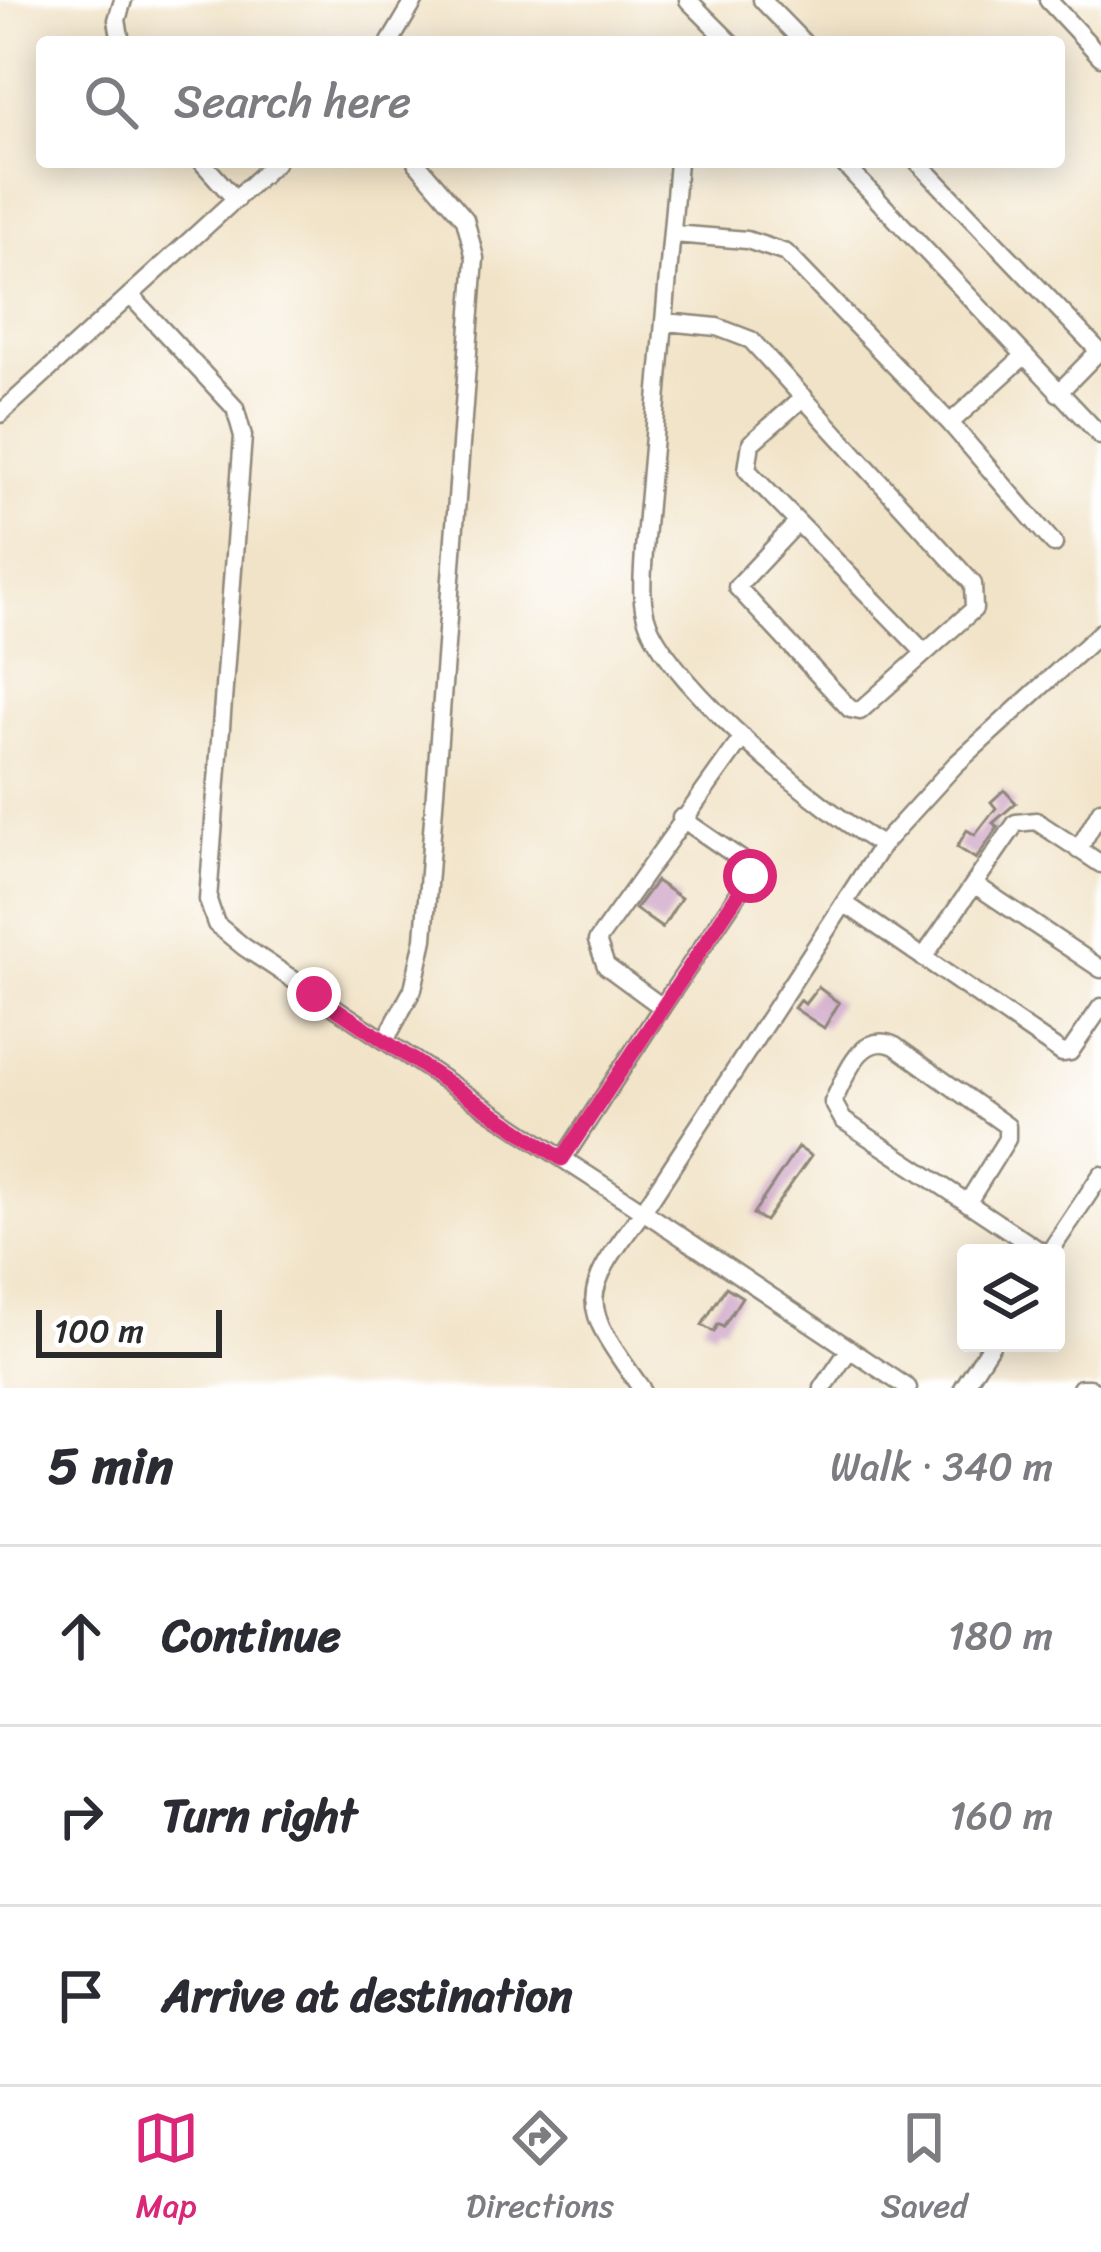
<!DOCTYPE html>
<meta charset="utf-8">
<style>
:root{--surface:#fff;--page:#f2f2f3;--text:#2b2b33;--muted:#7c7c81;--line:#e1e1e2;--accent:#db2777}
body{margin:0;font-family:Sriracha,sans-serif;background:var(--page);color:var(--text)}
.controls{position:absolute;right:36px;bottom:36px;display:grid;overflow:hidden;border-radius:12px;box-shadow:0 6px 30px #0003}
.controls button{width:108px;height:108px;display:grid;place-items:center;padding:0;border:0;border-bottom:3px solid var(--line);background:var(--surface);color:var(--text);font:60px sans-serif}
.scale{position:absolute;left:36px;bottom:30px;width:186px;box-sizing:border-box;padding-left:12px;border:6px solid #2b2b2b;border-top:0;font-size:33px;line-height:42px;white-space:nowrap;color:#2b2b2b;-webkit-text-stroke:9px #fff;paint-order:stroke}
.stop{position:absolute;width:36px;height:36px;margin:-27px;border:9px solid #db2777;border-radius:50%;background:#fff}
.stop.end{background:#db2777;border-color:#fff;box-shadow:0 3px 12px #0008}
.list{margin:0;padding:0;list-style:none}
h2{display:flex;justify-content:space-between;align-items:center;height:156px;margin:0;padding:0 48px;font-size:51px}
h2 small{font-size:39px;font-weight:400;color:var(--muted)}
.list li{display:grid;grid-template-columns:78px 1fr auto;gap:36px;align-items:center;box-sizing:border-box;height:180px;padding:0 48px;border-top:3px solid var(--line)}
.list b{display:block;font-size:45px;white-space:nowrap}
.list em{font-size:39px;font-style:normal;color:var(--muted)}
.icon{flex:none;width:66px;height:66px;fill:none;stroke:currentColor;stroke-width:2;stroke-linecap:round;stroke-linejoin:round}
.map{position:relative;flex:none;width:1101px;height:1388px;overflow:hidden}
.search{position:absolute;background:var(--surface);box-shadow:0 6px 30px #0003;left:36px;right:36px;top:36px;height:132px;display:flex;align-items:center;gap:30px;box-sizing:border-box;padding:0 42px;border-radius:12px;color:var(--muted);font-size:45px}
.sheet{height:696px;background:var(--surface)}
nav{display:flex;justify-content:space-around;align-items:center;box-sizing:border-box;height:168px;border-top:3px solid var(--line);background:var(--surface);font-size:33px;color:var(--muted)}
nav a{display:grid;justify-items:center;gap:6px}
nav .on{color:var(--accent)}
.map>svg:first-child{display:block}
.building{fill:#cca0c4}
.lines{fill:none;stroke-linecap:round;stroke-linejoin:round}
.minor-casing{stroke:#8e8779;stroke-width:21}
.minor{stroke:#fff;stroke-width:16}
.route{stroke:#db2777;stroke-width:15}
</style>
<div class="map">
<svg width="1101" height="1388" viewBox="0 0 1101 1388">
<rect width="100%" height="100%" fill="#fff"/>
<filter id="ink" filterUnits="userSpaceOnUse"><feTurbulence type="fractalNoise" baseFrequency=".00833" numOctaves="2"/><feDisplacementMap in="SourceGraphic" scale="24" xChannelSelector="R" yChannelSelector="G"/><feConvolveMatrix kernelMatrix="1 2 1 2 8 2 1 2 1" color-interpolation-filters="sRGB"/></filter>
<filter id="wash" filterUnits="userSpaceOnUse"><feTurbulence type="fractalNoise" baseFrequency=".004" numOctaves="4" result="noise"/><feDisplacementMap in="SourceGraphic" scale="48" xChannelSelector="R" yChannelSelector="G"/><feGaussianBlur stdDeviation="2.7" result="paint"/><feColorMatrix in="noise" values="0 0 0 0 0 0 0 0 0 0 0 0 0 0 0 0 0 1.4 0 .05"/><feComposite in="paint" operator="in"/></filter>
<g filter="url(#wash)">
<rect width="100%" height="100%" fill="#f1e3c7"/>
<g id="blocks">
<path class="building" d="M1004,790L1016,803L993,823L998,827L976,859L957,847L967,830L975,835L996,808L991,802Z
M656,881L681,898L662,928L635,909Z
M818,987L839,1003L824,1028L794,1008L800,1000L805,1004Z
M798,1147L811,1156L765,1221L753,1214Z
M726,1287L742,1297L723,1327L718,1324L714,1332L702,1325Z"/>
</g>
</g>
<g filter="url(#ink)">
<use href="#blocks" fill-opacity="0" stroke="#8e8779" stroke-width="3"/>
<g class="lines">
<defs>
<path id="minor" d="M688,0L730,42
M762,0L803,42
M1048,0L1101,57
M121,42L117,20L123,0
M390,42L415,0
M202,162L236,200
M678,162L644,550C643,574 639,600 648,623C674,688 820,811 882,845
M842,162L1101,436
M918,162L1099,351L1058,393
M674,234L747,240L786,253L950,423L1054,544
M130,295L235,408L243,436L208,900L216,924L244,947L563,1159
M666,322L717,327L751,340L973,584L974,609L860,711L850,709L737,587L797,523
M804,397L751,443L747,470L925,653
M0,414L276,162
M950,423L1023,357
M1078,850L1101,810
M974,884L1101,969
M847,905L1062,1053L1070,1052L1101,1007
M923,958L1016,823L1036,821L1101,864
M662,1007L750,876L748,864L681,818
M385,1041L413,989L424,939L475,258L465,219L416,162
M968,1202L1007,1139V1126L895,1046C860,1030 846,1076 833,1102L843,1120L1043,1253
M1049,1253L1101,1175
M641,1388C579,1301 578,1298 643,1211L563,1159L662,1007L606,966L597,941L743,737
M823,1388L849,1350
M908,1388L643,1211L882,845L955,765L1101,632
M963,1388L992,1343
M1081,1388H1090"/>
</defs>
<use href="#minor" class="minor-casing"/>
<use href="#minor" class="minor"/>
</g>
</g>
<g class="lines" filter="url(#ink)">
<path class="route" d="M314,994L562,1159L750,876"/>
</g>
</svg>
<div class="controls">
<button><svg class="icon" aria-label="layers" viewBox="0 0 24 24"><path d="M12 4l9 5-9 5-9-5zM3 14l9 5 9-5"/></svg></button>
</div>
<div class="scale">100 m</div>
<div class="stop" style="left:750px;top:876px"></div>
<div class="stop end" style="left:314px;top:994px"></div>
<div class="search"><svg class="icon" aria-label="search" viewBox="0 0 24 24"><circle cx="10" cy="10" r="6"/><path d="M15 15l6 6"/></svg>Search here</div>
</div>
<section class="sheet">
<h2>5 min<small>Walk · 340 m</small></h2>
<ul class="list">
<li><svg class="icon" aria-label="ahead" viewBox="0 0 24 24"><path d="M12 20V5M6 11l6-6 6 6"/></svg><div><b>Continue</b></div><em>180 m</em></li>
<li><svg class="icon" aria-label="right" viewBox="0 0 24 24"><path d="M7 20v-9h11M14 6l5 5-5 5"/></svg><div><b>Turn right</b></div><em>160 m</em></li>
<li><svg class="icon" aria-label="arrive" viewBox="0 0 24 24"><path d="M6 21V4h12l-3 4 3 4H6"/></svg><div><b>Arrive at destination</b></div></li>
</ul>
</section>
<nav>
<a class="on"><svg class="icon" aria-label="map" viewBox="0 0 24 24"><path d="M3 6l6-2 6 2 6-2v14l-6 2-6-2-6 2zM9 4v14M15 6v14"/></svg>Map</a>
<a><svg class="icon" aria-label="directions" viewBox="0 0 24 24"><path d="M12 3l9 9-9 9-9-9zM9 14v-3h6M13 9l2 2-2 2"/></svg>Directions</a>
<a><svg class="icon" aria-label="saved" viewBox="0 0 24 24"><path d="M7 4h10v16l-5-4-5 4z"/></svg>Saved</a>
</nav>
